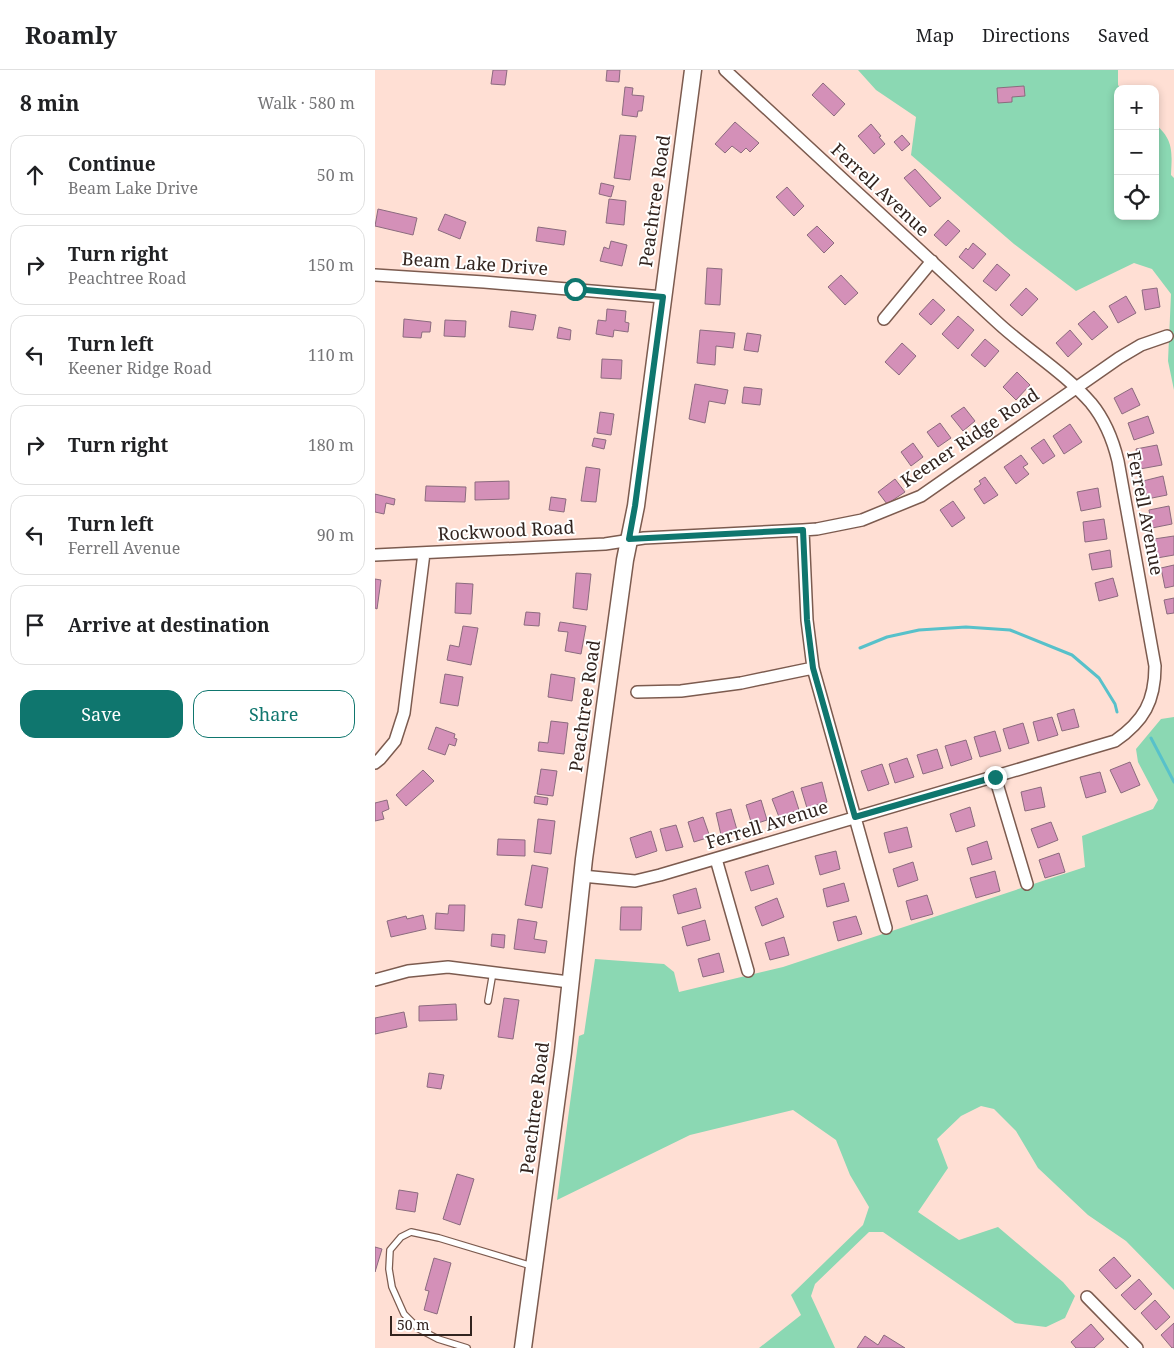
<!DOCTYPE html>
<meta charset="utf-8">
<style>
:root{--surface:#fff;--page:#f6f6f6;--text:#202124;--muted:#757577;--line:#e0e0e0;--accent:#0f766e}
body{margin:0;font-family:"Noto Serif",serif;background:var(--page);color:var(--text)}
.controls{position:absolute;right:15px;top:15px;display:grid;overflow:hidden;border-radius:10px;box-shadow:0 2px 8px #0003}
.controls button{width:45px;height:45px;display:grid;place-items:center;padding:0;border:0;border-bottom:1px solid var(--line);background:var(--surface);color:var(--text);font:25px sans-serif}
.scale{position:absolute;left:15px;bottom:12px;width:82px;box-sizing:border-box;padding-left:5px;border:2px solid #32241f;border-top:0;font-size:14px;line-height:18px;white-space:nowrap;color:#32241f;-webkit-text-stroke:4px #fff;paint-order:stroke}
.stop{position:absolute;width:15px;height:15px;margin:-11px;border:4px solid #0f766e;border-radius:50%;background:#fff}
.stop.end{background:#0f766e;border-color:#fff;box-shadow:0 1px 5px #0008}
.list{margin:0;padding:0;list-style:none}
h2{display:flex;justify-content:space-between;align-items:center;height:65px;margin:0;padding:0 20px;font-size:21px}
h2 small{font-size:16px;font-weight:400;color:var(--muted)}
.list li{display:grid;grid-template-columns:32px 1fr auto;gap:15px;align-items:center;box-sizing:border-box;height:80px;margin:0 10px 10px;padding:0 10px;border:1px solid var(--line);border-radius:15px}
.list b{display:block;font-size:19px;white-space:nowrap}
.list p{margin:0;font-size:16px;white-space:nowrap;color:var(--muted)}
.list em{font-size:16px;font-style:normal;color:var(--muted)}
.actions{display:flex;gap:10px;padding:15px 20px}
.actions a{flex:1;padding:11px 0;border:1px solid var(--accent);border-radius:15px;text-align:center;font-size:18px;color:var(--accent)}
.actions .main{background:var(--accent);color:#fff}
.icon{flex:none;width:28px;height:28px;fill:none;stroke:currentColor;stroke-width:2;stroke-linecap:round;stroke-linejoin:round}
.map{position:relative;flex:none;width:799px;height:1278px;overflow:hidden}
header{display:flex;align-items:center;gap:30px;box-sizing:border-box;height:70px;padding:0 25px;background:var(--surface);border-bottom:1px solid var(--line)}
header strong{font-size:24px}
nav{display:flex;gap:28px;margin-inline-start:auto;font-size:18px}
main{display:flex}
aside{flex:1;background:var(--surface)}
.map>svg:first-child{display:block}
.green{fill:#8bd8b3}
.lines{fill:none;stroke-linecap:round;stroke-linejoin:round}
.stream{stroke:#58c1ca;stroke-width:3}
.building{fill:#d490b8;stroke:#8b6b7e}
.lane-casing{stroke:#7c5b4f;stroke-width:8}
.street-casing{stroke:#7c5b4f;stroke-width:14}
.secondary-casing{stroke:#7c5b4f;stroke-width:19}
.lane{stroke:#fff;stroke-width:5.5}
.street{stroke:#fff;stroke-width:11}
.secondary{stroke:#fff;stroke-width:16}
.route{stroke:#0f766e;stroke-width:6}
.labels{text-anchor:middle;stroke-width:4;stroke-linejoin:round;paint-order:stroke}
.street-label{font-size:18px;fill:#32241f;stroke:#fff}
</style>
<header>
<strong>Roamly</strong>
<nav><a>Map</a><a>Directions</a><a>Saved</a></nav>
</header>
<main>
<aside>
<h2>8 min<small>Walk · 580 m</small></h2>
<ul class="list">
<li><svg class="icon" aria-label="ahead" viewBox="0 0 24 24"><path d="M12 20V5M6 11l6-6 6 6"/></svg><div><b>Continue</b><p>Beam Lake Drive</p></div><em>50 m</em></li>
<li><svg class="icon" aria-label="right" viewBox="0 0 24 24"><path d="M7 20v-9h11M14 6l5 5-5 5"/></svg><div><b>Turn right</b><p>Peachtree Road</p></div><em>150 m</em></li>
<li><svg class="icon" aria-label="left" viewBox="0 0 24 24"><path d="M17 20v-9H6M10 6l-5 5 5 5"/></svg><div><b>Turn left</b><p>Keener Ridge Road</p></div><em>110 m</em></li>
<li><svg class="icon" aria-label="right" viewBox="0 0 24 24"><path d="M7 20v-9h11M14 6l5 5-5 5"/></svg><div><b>Turn right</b></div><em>180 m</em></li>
<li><svg class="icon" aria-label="left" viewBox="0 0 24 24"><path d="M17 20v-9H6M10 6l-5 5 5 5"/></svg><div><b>Turn left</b><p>Ferrell Avenue</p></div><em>90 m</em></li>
<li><svg class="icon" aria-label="arrive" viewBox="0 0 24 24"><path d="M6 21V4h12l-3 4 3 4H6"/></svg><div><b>Arrive at destination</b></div></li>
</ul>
<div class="actions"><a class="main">Save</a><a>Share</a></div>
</aside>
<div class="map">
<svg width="799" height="1278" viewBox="0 0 799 1278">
<rect width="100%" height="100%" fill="#ffdfd4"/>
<path class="green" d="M483,0H743V15L746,19H743V146H780V54C799,70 797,82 796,105L799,108V320L793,291L796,224L777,199L759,193L701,221L639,174L536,85L541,47L501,20Z
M799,647V1220L751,1171L713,1145L663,1098L641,1061L619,1039L606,1036L586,1046L562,1069L573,1098L543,1142L584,1170L623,1157L688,1212L700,1226L690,1248L671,1257L640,1253L508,1162H494L440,1214L436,1226L460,1278H384L426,1245L416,1225L488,1155L494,1137L475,1105L461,1070L418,1040L315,1065L182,1130L204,966L209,964L220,889L289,894L299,902L304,922L408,897L710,797L707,766L778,739L783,730L763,692L761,679L786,649Z"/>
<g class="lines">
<path class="stream" d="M485,578L512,567L544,560L591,557L635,560L697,585L724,608L740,634L742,642
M776,668L799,712"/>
</g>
<path class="building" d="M118,0H132L130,15L116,14Z
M232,0H245L244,12L231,11Z
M448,13L470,34L459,46L437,25Z
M649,16L650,26L637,27V32L623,33L622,18Z
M250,17L258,18L257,25L269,26L267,41H263L262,47L247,45Z
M360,52L384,73L375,82L371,78L366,83L357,76L350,83L340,74Z
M496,54L506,66L504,67L510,74L499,84L483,66Z
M245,65L261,66L255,110L239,108Z
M527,65L535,74L527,81L519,72Z
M540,99L566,128L555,137L529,108Z
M226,113L239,116L236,127L224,124Z
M412,117L429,136L419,146L401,127Z
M234,129L251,131L249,155L231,153Z
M3,139L42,148L38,165L0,156Z
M70,144L91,152L85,169L63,160Z
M573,150L585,161L571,176L559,165Z
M442,156L459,173L449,183L432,165Z
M163,157L191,161L189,175L161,171Z
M236,171L252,175L247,196L225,191L229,177L234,179Z
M598,173L611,184L598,199L584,187L591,178L593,180Z
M622,194L635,205L621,221L608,211Z
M332,198L347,199L345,235L330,234Z
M466,205L483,223L470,235L453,217Z
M651,218L663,229L647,246L635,235Z
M782,218L785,237L770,240L767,220Z
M751,226L761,243L743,253L734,236Z
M558,229L570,240L556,255L544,244Z
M232,239L251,241L250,252L254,253L253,262L239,260L238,267L221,264L223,250L231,251Z
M136,241L161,245L158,260L134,257Z
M719,241L733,257L717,270L703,254Z
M583,246L599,260L583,279L567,264Z
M29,249L56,252L55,262H47L46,268L28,267Z
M70,250L91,251L90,267L69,266Z
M184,257L196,260L195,270L182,268Z
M325,260L360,263L358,278L341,276L340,295L322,293Z
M695,260L707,274L693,287L681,273Z
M372,263L386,265L383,282L369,280Z
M610,269L624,281L610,297L596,285Z
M527,273L541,286L524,305L510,292Z
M227,289L247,290L246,309L226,308Z
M642,302L655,315L641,330L628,317Z
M320,314L353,320L350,334L334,331L330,353L314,349Z
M369,317L387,319L385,335L367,333Z
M757,318L765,335L747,344L739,328Z
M589,337L600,351L588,361L576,346Z
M225,342L239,344L236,365L222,363Z
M773,346L779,363L759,370L753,353Z
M565,353L576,368L563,377L552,362Z
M695,354L707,372L689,384L678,366Z
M219,368L231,370L229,379L217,376Z
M669,369L680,386L668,394L656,378Z
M538,373L548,387L536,396L526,382Z
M782,375L787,395L765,399L761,379Z
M646,385L653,394L648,397L654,404L641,414L629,397Z
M211,397L225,399L221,432L206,431Z
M788,406L792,425L772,429L768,411Z
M610,407L623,425L609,434L599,419L606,414L604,411Z
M520,409L530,422L512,434L503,422Z
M134,411V429L100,430V412Z
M51,416L91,417L90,432L50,431Z
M723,418L726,437L706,441L702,422Z
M0,424L20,429L19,435L11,433L9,444L0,442Z
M176,427L191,429L189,442L174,440Z
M578,431L590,448L577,457L565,440Z
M794,436L797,454L777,458L774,440Z
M729,449L732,469L710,472L708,452Z
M799,466V485L782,488L779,469Z
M735,480L737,497L717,500L714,484Z
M799,495V516L790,518L786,498Z
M201,503L216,504L212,540L198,538Z
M738,508L743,526L724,531L720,513Z
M0,509L6,510L2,539L0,538Z
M81,513L98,514L96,544L80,543Z
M799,528V543L792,544L789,530Z
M151,542L165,543L164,556L149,555Z
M185,552L211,556L206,584L190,581L193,562L183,561Z
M88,556L103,558L96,595L72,590L75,575L84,577Z
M70,604L88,607L83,636L65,633Z
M176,604L200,608L197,631L173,627Z
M699,639L704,657L687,661L682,644Z
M677,647L683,665L663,671L658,652Z
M176,651L193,653L189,684L163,681L164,672L173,673Z
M648,653L654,673L634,679L628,659Z
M61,657L80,664L79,668L82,669L80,676L74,674L70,685L53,679Z
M620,661L626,681L605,687L599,667Z
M591,670L597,689L576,696L570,676Z
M562,679L568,698L548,704L542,685Z
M532,688L539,707L520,713L514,694Z
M755,692L765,715L746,723L735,700Z
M507,694L514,714L493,721L486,701Z
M166,699L182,701L178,726L162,724Z
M48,700L59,711L31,736L21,725Z
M725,702L731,722L711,728L705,707Z
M447,712L452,732L432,738L426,718Z
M666,717L670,737L650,741L646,722Z
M418,721L424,740L404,747L397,729Z
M160,726L173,728L172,735L159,733Z
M12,730L14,739L7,742L9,749L0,751V733Z
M386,730L392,750L377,755L371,735Z
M595,737L600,756L581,762L575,744Z
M356,739L362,760L346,765L341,743Z
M328,747L335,767L319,772L313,752Z
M163,749L180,751L176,784L159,782Z
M676,752L683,770L663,778L656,759Z
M301,755L308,777L291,781L285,759Z
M532,757L537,777L514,783L509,763Z
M276,761L282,781L261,788L255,768Z
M123,769L150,770V786L122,785Z
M612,771L617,789L597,795L592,778Z
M461,781L465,799L445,805L440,786Z
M684,783L690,802L670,808L664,790Z
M538,792L543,810L523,817L518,799Z
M157,795L173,798L167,838L150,835Z
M393,795L399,814L376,821L370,802Z
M620,801L625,821L601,828L595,808Z
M469,813L474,831L452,837L448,819Z
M321,818L326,838L303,844L298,825Z
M552,825L558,844L536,850L531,831Z
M402,828L409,847L387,856L380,837Z
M74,835H90L89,861L60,859L61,843L73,844Z
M246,837H267L266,860H245Z
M48,845L51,859L16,867L12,851L31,846L32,849Z
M481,846L487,864L463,871L458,852Z
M143,849L162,852L159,869L172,871L170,883L139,879Z
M330,850L335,870L312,876L307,857Z
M117,864L130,865L129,878L116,876Z
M409,867L414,885L395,890L390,873Z
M344,883L349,902L328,907L323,889Z
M129,928L144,930L138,969L123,967Z
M81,934L82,950L44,951V936Z
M29,942L32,957L0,964V948Z
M54,1003L69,1005L66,1019L52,1017Z
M82,1104L99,1109L85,1155L68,1149Z
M24,1120L43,1123L40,1142L21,1139Z
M0,1177L7,1179L0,1202Z
M739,1187L756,1206L741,1219L724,1200Z
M59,1188L76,1193L62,1244L49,1240L54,1221L50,1220Z
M764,1209L777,1224L760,1240L746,1225Z
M780,1230L795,1247L781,1260L766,1243Z
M799,1253V1278H797L786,1265Z
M716,1254L729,1269L719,1278H701L696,1272Z
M509,1265L530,1278H482L490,1266L503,1275Z"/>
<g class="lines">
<defs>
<path id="lane" d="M113,931L118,902
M92,1278L63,1269L44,1259L29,1244L17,1217L14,1199L15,1180L26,1167L36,1162L64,1168L157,1196"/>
<path id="street" d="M0,205L109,212L288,227
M509,249L557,191
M428,460L432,550L438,598L511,858
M0,485L230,474L269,468L428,460L442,459L487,450L546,426L744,288L766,275L792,266
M262,622L306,621L366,613L438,598
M0,693L5,689L20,671L29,643L49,483
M620,707L652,814
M341,789L373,901
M207,806L260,811L285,805L740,671C769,651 780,631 780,596L743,391C738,370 730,350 716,333C689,302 652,280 622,252C531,167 440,84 350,0
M0,910L33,901L73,897L194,912
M712,1227L762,1278"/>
<path id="secondary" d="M148,1278L188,982L209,789L250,490L261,436L318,0"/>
</defs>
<use href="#lane" class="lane-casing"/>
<use href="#street" class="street-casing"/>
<use href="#secondary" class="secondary-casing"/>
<use href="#lane" class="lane"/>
<use href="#street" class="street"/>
<use href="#secondary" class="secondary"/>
</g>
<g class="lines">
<path class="route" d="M200,219L288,227L260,436L254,469L428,460L432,550L438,598L480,747L620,707"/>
</g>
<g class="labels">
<g class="street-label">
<text transform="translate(505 120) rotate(43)" y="6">Ferrell Avenue</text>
<text transform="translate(280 131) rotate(-82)" y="6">Peachtree Road</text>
<text transform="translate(100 194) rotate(4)" y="6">Beam Lake Drive</text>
<text transform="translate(595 368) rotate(-34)" y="6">Keener Ridge Road</text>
<text transform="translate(770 443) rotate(79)" y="6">Ferrell Avenue</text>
<text transform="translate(131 461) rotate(-3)" y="6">Rockwood Road</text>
<text transform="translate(210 636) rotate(-82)" y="6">Peachtree Road</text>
<text transform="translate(392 755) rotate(-17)" y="6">Ferrell Avenue</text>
<text transform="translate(160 1038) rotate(-83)" y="6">Peachtree Road</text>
</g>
</g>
</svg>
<div class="controls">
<button>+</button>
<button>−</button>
<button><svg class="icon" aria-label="locate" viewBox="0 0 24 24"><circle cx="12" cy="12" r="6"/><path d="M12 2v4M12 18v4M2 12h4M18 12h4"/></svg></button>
</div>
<div class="scale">50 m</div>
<div class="stop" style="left:200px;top:219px"></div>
<div class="stop end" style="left:620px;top:707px"></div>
</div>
</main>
